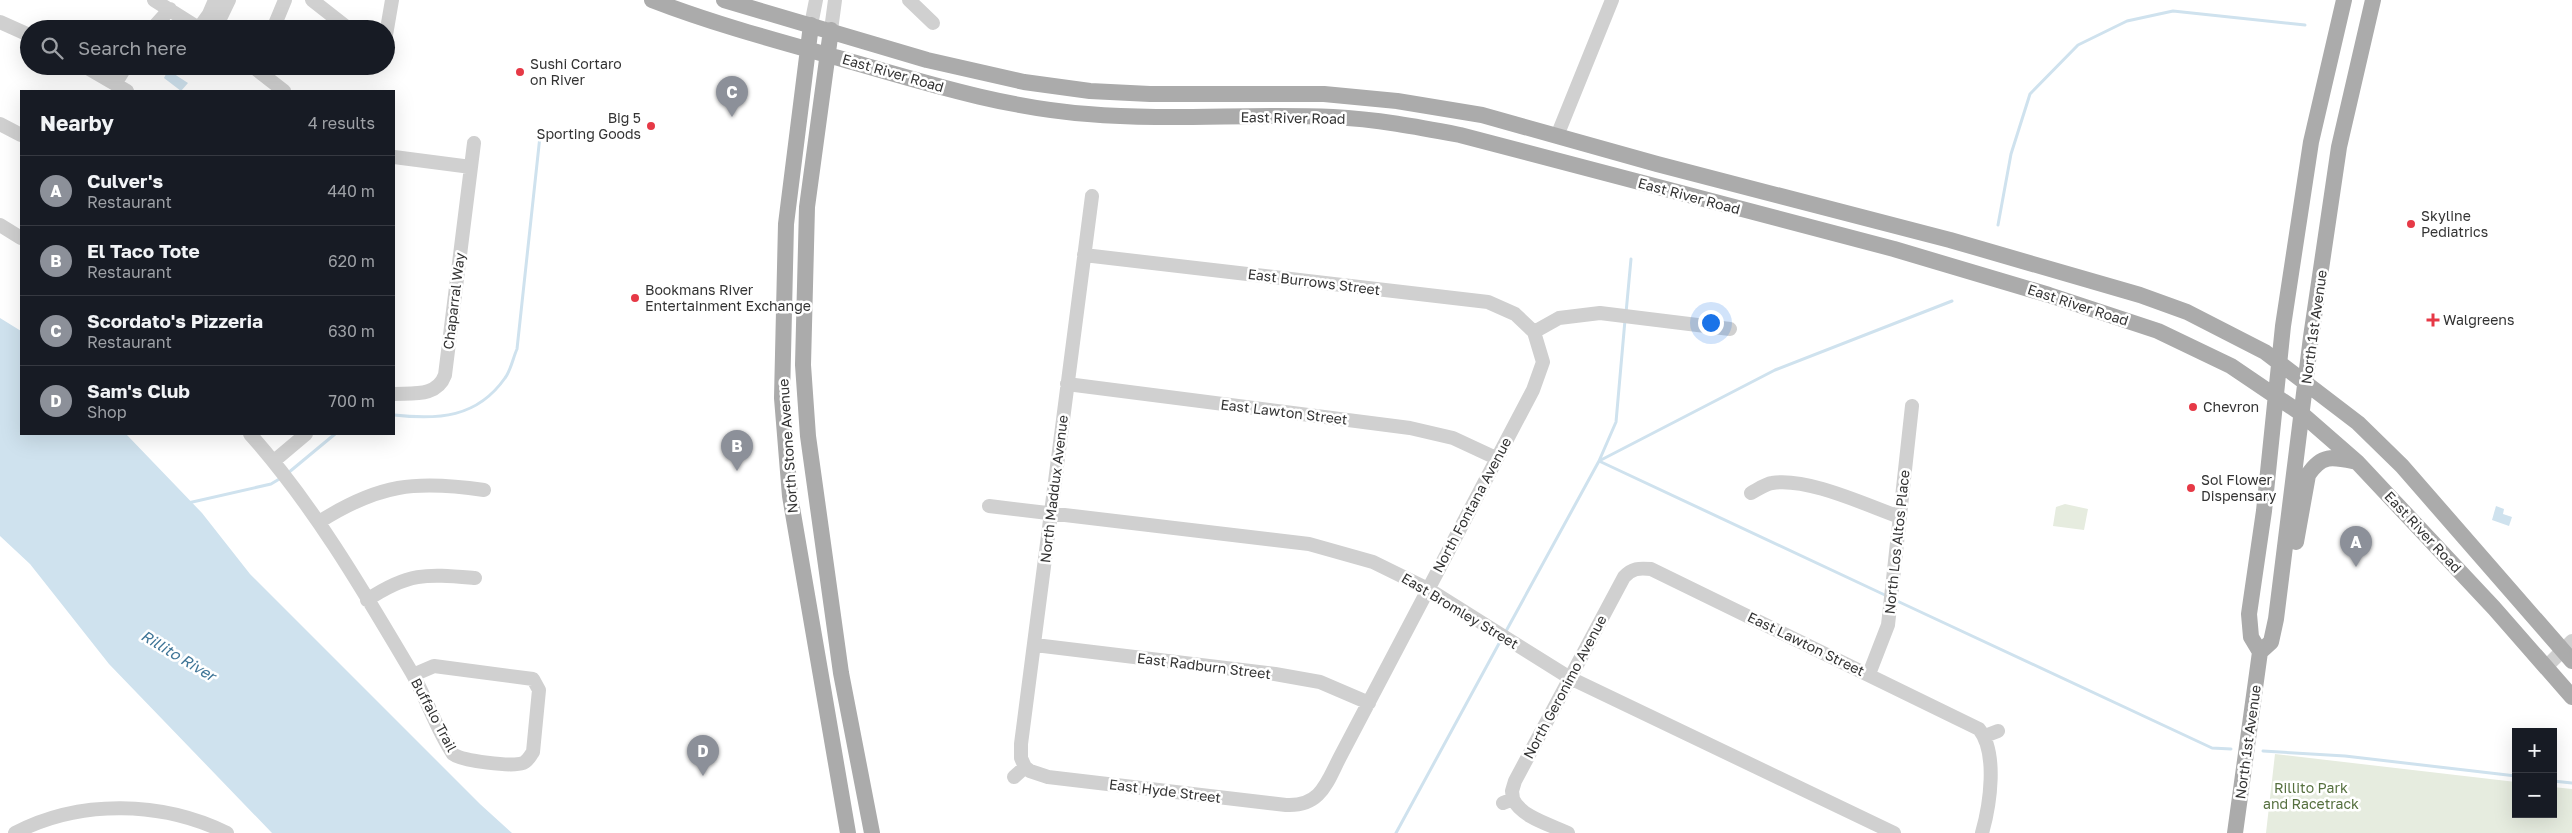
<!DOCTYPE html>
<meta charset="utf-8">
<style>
:root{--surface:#171b24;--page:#20242c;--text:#f1f3f6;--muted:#9ea1a6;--line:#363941;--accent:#8c9099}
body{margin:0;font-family:"Golos Text",sans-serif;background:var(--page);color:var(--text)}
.controls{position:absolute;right:15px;bottom:15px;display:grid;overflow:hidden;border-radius:0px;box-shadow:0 5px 20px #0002}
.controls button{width:45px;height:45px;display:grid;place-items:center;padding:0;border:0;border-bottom:1px solid var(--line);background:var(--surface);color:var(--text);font:25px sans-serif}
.you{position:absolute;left:1710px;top:322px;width:18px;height:18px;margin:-12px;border:4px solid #fff;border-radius:50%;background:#1a73e8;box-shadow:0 0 0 8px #1a73e833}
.badge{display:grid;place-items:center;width:32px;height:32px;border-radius:50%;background:var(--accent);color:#fff;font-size:16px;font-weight:700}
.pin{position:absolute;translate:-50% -41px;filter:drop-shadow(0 1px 2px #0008)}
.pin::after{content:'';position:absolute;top:26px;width:18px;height:15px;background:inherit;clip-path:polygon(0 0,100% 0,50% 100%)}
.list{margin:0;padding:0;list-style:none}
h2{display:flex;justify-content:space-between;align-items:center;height:65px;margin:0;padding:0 20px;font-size:21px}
h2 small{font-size:16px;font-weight:400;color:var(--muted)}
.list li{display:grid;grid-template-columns:32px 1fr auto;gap:15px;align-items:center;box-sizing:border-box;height:70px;padding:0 20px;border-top:1px solid var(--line)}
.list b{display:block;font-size:19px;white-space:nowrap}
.list p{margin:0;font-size:16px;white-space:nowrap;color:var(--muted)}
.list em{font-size:16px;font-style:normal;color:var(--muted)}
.icon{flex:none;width:28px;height:28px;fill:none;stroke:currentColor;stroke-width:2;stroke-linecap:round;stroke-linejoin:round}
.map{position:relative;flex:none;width:2572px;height:833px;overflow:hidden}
.search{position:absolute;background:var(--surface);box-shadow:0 5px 20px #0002;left:20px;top:20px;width:375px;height:55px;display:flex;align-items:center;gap:12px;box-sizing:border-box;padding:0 18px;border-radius:28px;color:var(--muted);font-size:19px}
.panel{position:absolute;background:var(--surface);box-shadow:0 5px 20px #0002;left:20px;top:90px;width:375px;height:345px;border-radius:0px}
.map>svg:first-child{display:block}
.green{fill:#e6ecdf}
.water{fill:#cfe2ee}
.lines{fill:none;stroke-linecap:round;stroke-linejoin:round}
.stream{stroke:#cfe2ee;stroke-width:3}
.minor{stroke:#d0d0d0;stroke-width:14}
.major{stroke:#ababab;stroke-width:16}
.poi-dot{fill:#e63946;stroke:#fff;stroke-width:2}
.labels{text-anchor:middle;stroke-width:5;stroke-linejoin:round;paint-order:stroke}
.poi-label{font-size:14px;fill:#333;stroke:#fff;text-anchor:start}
.street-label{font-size:14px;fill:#333;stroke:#fff}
.park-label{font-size:14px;fill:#56703f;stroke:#fff}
.water-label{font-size:15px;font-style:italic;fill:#3f7597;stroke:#fff}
</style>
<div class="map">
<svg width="2572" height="833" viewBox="0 0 2572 833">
<rect width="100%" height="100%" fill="#fff"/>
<path class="green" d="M2065,504L2088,509L2084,530L2053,526L2056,507Z
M2275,754L2516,782V814H2553V787L2572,789V833H2266Z"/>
<path class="water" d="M168,70L188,83L181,91L164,78Z
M0,318L21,331V434H126L202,513L250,574L480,804L512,833H272L109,664L30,564L0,536Z
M2496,506L2504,509L2503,514L2512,517L2509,526L2492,520Z"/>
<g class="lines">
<path class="stream" d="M1998,225L2011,154L2030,94L2078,45L2127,21L2173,11L2305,25
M1626,313L1631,259
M1625,320L1616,422L1599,461L1887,596
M394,415C438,420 477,418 505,378C511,370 513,358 517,349L540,136
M288,473L335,434
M188,503L271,484L281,478
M1895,600L2212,748L2231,749
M1505,633L1599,461L1775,370L1952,301
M2263,751L2345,756L2516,776
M2553,781L2572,783
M1396,833L1502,638"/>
<path class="minor" d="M154,0L200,29
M312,0L349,29
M909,0L933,23
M0,22L29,35
M811,25L816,0
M199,28L209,14L215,0
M152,29L170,9
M215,29L229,0
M273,29L285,0
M831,30L835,0
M386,35L392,0
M84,66L127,91
M252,66L284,91
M115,84L126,66
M0,124L21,135
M1557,136L1612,0
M394,157L471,167
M0,225L21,238
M1084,255L1488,302L1515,314L1534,332
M1534,332L1559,318L1600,313L1730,329
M1067,384L1410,428L1453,438L1496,458
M394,394C413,393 437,397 445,375L474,143
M250,434C314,506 363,590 412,673C427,699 436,729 453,754C462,761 512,767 523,763C528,761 530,756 533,752L539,690L533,679L434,666L413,675
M274,461L306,434
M1751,493C1757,490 1765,484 1772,483C1807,477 1866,505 1900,517
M989,506L1309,544L1373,562L1428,589L1570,678L1894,833
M319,522C379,484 415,480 484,490
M367,600C409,572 426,574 475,578
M1035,645L1275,674L1320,682L1369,703
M2546,667L2572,641
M1869,674L1888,625L1912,406
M1985,736L1998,731
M1025,767L1030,771L1048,777L1286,805C1321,807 1327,782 1340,757L1533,390L1543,362L1534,332
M1014,777L1025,767L1021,758V744L1092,196
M1513,799L1512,791L1515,781L1624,577C1632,568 1639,568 1651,569L1979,729C1998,753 1990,805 1982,833
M1503,803L1513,799C1521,817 1551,825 1568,833
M15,833C80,799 162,801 227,833"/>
<path class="major" d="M652,0C714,24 778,41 842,59C923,82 1004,108 1088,114C1170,121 1251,113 1333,117C1376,119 1418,127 1460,135L1894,249L2049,295L2158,331L2231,366L2302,414L2357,462L2494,608L2572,697
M724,0L927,60L1024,82L1090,91L1150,94H1324L1397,101L1482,115L1657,164L1950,240L2140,295L2187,312L2265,352L2358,423L2402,466L2572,661
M811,25L786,224L782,398L790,496L848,833
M831,30L807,207L803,365L808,436L841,673L872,833
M2296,542L2308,475C2322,453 2334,457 2357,462
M2260,652L2251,637L2249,614L2264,511L2283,326L2311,142L2344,0
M2235,833L2260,652L2271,642L2276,619L2311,337L2339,147L2373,0"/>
</g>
<g class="poi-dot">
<circle cx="520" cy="72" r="5"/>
<circle cx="651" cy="126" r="5"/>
<circle cx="2411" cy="224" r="5"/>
<circle cx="635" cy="298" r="5"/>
<path d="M2430.5 312.5h5v5h5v5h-5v5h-5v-5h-5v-5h5z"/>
<circle cx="2193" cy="407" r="5"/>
<circle cx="2191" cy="488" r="5"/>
</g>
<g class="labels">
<g class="poi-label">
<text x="530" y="69">Sushi Cortaro<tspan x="530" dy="16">on River</tspan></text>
<text x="641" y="123" text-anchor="end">Big 5<tspan x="641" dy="16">Sporting Goods</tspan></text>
<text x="2421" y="221">Skyline<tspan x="2421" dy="16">Pediatrics</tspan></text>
<text x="645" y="295">Bookmans River<tspan x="645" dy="16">Entertainment Exchange</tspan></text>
<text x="2443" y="325">Walgreens</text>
<text x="2203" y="412">Chevron</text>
<text x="2201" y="485">Sol Flower<tspan x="2201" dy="16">Dispensary</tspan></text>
</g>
<g class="street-label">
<text transform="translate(893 73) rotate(16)" y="5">East River Road</text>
<text transform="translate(1293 118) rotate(1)" y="5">East River Road</text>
<text transform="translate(1689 196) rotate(15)" y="5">East River Road</text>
<text transform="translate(1314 282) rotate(7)" y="5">East Burrows Street</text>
<text transform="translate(454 301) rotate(-83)" y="5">Chaparral Way</text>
<text transform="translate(2078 305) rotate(18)" y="5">East River Road</text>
<text transform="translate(2314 327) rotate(-82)" y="5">North 1st Avenue</text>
<text transform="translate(1284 412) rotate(7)" y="5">East Lawton Street</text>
<text transform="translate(788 446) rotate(-94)" y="5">North Stone Avenue</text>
<text transform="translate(1054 489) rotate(-83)" y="5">North Maddux Avenue</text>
<text transform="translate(1472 505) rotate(-62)" y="5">North Fontana Avenue</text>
<text transform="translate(2423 532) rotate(47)" y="5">East River Road</text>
<text transform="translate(1897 542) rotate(-84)" y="5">North Los Altos Place</text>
<text transform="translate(1460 611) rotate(31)" y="5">East Bromley Street</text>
<text transform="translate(1806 644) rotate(26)" y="5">East Lawton Street</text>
<text transform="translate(1204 666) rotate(7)" y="5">East Radburn Street</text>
<text transform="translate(1565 687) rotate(-62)" y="5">North Geronimo Avenue</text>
<text transform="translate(434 715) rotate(62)" y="5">Buffalo Trail</text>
<text transform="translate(2248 742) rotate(-82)" y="5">North 1st Avenue</text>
<text transform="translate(1165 791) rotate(7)" y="5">East Hyde Street</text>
</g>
<g class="park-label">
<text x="2311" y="793">Rillito Park<tspan x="2311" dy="16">and Racetrack</tspan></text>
</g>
<g class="water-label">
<text transform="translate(178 656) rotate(31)" y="5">Rillito River</text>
</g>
</g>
</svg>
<div class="controls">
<button>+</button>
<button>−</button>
</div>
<div class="you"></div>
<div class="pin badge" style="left:2356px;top:567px">A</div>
<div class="pin badge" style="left:737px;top:471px">B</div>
<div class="pin badge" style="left:732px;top:117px">C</div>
<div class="pin badge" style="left:703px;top:776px">D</div>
<div class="search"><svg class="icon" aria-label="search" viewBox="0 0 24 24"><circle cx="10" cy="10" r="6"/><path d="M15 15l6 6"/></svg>Search here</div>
<section class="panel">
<h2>Nearby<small>4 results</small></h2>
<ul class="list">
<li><span class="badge">A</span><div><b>Culver's</b><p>Restaurant</p></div><em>440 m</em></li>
<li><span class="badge">B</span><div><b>El Taco Tote</b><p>Restaurant</p></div><em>620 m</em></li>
<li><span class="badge">C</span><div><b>Scordato's Pizzeria</b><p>Restaurant</p></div><em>630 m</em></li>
<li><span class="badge">D</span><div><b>Sam's Club</b><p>Shop</p></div><em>700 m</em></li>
</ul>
</section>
</div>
